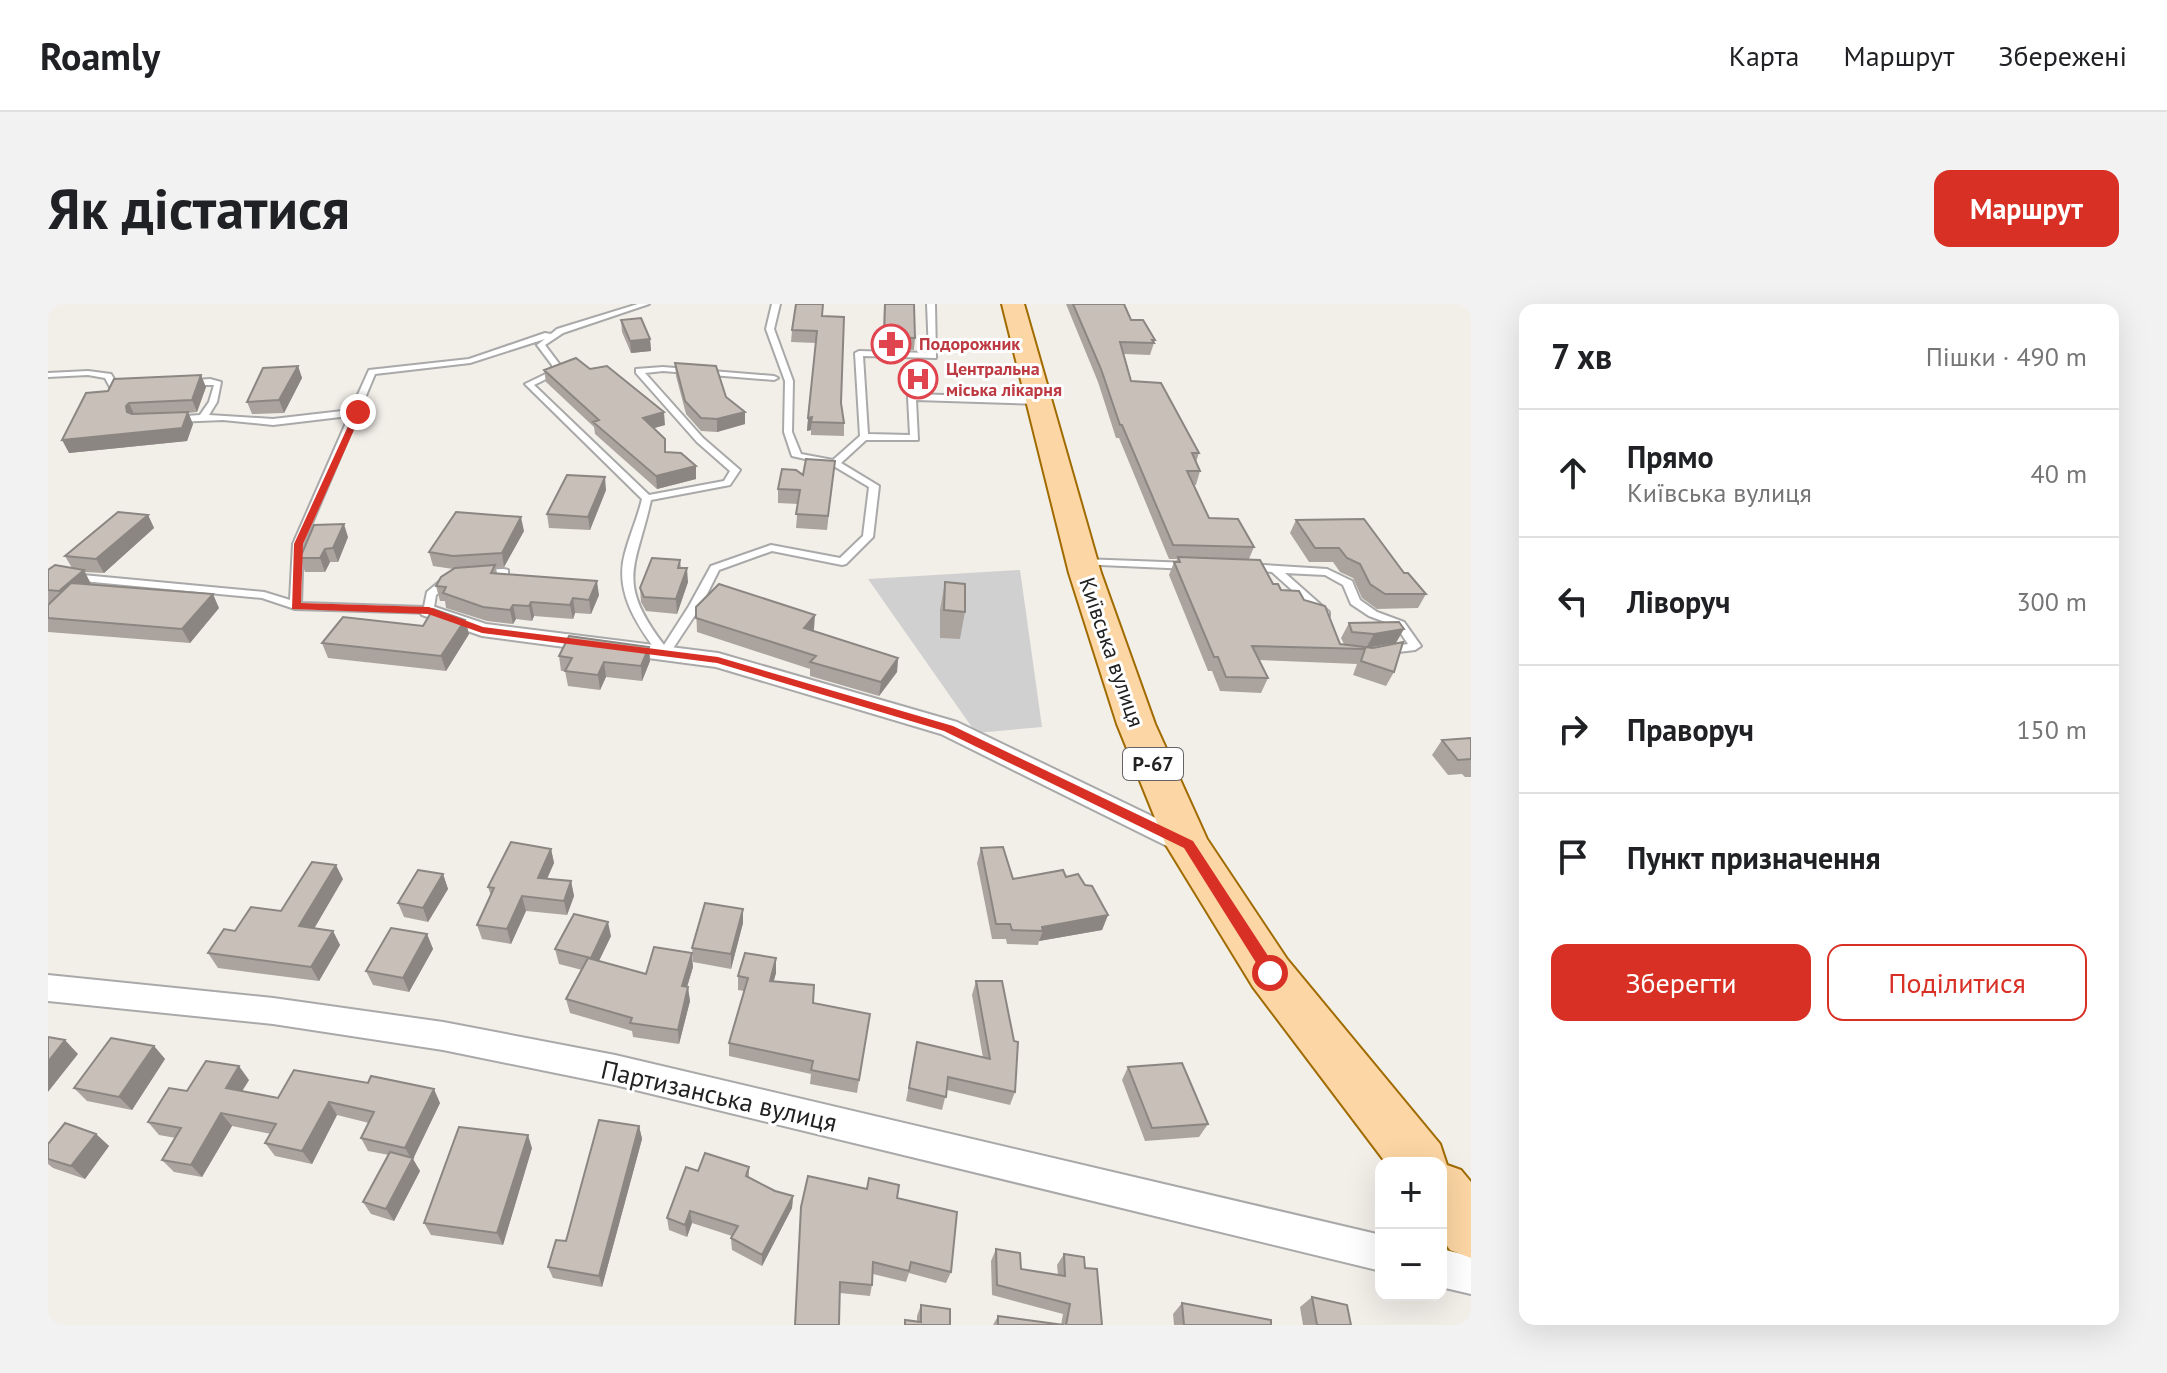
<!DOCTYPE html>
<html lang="uk">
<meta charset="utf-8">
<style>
:root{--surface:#fff;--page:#f2f2f2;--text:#202124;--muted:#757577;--line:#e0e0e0;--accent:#d93025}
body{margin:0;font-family:"PT Sans",sans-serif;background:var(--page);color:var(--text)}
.controls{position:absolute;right:24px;bottom:24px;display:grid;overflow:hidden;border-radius:16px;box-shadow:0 8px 32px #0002}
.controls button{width:72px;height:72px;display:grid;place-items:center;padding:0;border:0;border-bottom:2px solid var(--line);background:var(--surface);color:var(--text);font:40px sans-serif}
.stop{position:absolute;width:24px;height:24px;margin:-18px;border:6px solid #d93025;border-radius:50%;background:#fff}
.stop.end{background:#d93025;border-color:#fff;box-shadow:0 2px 8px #0008}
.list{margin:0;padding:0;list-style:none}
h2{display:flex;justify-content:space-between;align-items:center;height:104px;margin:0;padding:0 32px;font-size:34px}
h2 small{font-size:26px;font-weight:400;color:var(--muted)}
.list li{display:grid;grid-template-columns:52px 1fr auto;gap:24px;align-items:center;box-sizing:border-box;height:128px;padding:0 32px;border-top:2px solid var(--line)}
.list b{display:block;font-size:30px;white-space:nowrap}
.list p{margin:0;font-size:26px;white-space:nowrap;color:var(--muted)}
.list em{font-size:26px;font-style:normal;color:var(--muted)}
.actions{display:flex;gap:16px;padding:24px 32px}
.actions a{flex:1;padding:18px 0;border:2px solid var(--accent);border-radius:16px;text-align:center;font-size:28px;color:var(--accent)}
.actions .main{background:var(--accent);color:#fff}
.icon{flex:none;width:44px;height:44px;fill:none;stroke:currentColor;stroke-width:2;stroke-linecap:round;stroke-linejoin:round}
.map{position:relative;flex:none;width:1423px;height:1021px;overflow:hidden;border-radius:16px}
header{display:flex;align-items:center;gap:48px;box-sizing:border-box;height:112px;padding:0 40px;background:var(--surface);border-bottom:2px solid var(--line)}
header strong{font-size:38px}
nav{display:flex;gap:44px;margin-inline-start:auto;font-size:28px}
.intro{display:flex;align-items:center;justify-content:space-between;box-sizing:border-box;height:192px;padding:0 48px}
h1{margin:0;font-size:56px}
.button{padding:20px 36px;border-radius:16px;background:var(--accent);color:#fff;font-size:28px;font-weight:700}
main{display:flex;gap:48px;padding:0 48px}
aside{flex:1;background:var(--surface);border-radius:16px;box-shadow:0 8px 32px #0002}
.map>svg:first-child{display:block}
.religious{fill:#d0d0d0}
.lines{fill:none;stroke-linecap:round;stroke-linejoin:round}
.service-casing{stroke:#a9a9a9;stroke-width:4}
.minor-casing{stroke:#a9a9a9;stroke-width:4}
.primary-casing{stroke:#a06b00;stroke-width:4}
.service{fill:#fff;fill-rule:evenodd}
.minor{fill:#fff;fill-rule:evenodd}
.primary{fill:#fcd6a4;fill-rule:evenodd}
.wall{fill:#aba49e}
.shaded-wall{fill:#8b8681}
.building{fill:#c7bfb8;stroke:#8b8681;stroke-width:2}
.route{fill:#d93025}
.labels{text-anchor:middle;stroke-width:6;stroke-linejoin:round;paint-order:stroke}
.far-health-label{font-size:18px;font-weight:bold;fill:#be3a42;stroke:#fff;text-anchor:start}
.shield{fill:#fff;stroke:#646464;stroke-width:2}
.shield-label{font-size:20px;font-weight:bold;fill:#222}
.street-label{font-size:22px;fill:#222;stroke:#fff}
.near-street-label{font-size:26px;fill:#222;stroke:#fff}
</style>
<header>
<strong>Roamly</strong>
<nav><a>Карта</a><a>Маршрут</a><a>Збережені</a></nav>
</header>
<div class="intro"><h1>Як дістатися</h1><a class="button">Маршрут</a></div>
<main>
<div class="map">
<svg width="1423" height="1021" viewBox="0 0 1423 1021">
<rect width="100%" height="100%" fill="#f2efe9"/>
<path class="religious" d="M972,266L994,423L928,429L820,275Z"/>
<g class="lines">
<defs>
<path id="service" d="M590,0H601L515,29L497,41L512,61V68L486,81L601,191L676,177L682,167L649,138L588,69V65L615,63L726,72L730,74L726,76L615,67L597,69L655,134L692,166L682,181L603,196C588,264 567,277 616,341L641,302L663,262L723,241L792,254L815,232L821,183L784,161L744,152L736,128L737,77L718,25L724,0H732L726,25L745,77L744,128L753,150L785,156L812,132L807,49L811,47L881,49L879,0H887L888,54L815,52L820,130L862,131L860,93L864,90L993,94L997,97L993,100L868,96L870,136H818L793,159L831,182L825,233L798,260L794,261L724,247L671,266L653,302L620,352H612C589,321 566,288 577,249C582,230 590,213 594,195L477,80L504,67V61L489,41L497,35L422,59L327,70L312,106L314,108L310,111L255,240L253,299L376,303L379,288L398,272H406V276L388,291L385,309L247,305L214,294L24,276L19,273L24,270L216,288L242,296L245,240L301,112L225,121L175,116L127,118L123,115L124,113L152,111L161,98L166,81H138L134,79L135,77L162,75L173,78L169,98L161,111L225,115L303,106L321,66L421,55L497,29L503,30L509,25Z
M40,67L63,70L69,80H81L85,82L66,85H63L57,74L40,71L0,73V69Z
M1034,255L1142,259L1147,262L1142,265L1030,260L1029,258Z
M1198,260L1279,265L1304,277L1312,296L1329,308L1356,318L1373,342L1367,346L1334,350V344L1360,340L1348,322L1321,312L1303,300L1295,281L1277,271L1237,269L1281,308V312H1273L1224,268L1194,265V261Z
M456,265L460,266V270L430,272L425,269L430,266Z"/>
<path id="minor" d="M381,301L438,320L670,349L909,418L1149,534L1153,541L1149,548L1140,551L1131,548L893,430L668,363L434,332L374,311L371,307Z
M0,671L225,694L395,718L567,751L1333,931V967L567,781L395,746L225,720L0,697Z
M1393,945L1423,952V990L1393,983Z"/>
<path id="primary" d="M954,0H976L1053,269L1107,420L1159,535L1239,655L1392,840L1399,861L1413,866L1423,878V954L1402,946L1393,933V859H1338L1205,683L1118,541L1069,420L1021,269Z"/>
</defs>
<use href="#service" class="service-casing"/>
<use href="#minor" class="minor-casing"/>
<use href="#primary" class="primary-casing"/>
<use href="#service" class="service"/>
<use href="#minor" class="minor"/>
<use href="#primary" class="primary"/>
</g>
<path class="wall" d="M836,0H866L867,34L866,46L835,45Z
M1018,0H1076L1083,16L1107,36L1102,51L1076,50L1083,77L1151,149L1148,158L1152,167L1148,181H1145L1161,214L1206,243L1201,255L1233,286L1256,296L1292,340H1296L1293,334L1301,319L1348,339L1322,343L1346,368L1338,382L1305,371L1309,360L1211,356L1220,374L1213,389L1172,387L1164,367H1160L1121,271L1126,258H1128L1129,255H1121L1071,134H1068L1050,78Z
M774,12L796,119V132L763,131V126L759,127L768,39L743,38L744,26Z
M573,16L602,35L603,47L583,49L574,28Z
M627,59L678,93L697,108V120L669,128L653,127L638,110L628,72Z
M250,62L254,74L236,109L204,110L199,98Z
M496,66L617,121L606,124L618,148L648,162V175L609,185L547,130L546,123L498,78Z
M158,83L149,108L140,109L145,120L139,137L21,149L38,89Z
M787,157L779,226L748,224L750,200L730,199V185Z
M558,186L542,226L501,224L499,210Z
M100,211L106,224L56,269L36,268L43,280L171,304L142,339L0,328V301L2,299H0V266L24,264L17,252Z
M1248,216L1356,269L1378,290L1370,304L1329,305L1314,294L1305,274L1292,268L1285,258H1261L1242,229Z
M476,227L456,263L448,264L449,269L551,291L543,310L527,309L525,315L486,312L484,317L468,315L465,320L439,317L398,304L397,297H392L388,282L405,265L385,262L381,248Z
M300,233L290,258H282L277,268H257L252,254Z
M632,256L633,264L640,278L629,310L598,307L593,298L592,284Z
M897,278L917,308L912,335L892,334V306Z
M648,303L766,325L765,327L850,354L849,368L831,392L762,372V365L649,328Z
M417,316L421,330L398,367L280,354L274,339Z
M601,343L602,357L594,377L558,373L552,386L520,382L517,367H513L511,352Z
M1423,434V473H1417L1414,470L1400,471L1384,451L1394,436Z
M933,544L965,575L1018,573L1037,581L1060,611L1054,626L991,637L990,641L959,640L958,635H944L929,559Z
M503,545L506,559L499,575L523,577L526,592L519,611L478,607L463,640L434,635L429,621L443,592L440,583Z
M395,570L400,585L380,618L356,613L350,599Z
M295,575L266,624L285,627L292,641L271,677L170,664L160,649L187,627L233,607Z
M695,605V619L683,665L645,658L644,644Z
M379,630L385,645L361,688L325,681L318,667Z
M563,632L551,657L598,670L645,663L639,683L642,697L631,740L585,733L584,727L522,709L518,695L534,666L511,660L507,645Z
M728,654V669L725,678L765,699L822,710L809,789L762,780L763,770L681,752V739L696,687L690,686V672Z
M928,677L967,788L962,801L899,786L894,806L858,797L869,738L935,754L924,691Z
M106,742L117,755L84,806L39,797L26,784Z
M1080,763L1160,820L1151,833L1097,837L1074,776Z
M201,776L194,787L230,794L392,799L365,855L372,867L346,917L323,910L315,898L341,851L320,847L313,834L321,819L289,811L264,860L227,852L217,839L223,830L184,822L154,873L126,868L114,856L128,834L111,831L100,818L139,787Z
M591,822L594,835L554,983L505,974L500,963Z
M48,830L61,842L37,875L5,864L0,860V840Z
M484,844L455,941L383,931L376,919Z
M701,863V874L727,887L745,892L744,904L714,962L684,946L683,934L684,932L644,919L639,933L621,926L619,914L650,867Z
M760,872L849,894L903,968L898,979L861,969L858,978L825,970L824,981L822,992L792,989Z
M948,945L973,965L1010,971L1009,961L1016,950L1037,964L1054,1021H945L950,1012L1013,1021L1015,1010L944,991L943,957Z
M1264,993L1303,1021H1255L1252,1003Z
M1134,999L1223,1021H1126L1125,1010Z
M873,1001L902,1021L869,1018V1012Z"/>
<path class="shaded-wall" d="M602,35L603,47L583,49L582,37Z
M250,62L254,74L236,109L231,96Z
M153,71L158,83L149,108L144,96Z
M81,99L87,112L79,108L78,102Z
M140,108L145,120L139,137L21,149L14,136Z
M616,108L617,121L596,127L595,114Z
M697,108V120L669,128V115Z
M764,113L763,126L759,127L760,114Z
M648,162V175L609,185L608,172Z
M557,173L558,186L542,226L540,213Z
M100,211L106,224L56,269L48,255Z
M473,213L476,227L456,263L454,249Z
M296,220L300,233L290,258L285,244Z
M277,245L282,258L277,268L272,254Z
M639,264L640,278L629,310L628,295Z
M36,266L43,280L20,301L11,287Z
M549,277L551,291L543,310L541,296Z
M165,290L171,304L142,339L134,325Z
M525,294L527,309L525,315L522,301Z
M483,298L486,312L484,317L481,302Z
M465,301L468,315L465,320L462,306Z
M767,311L766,325L756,338V324Z
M417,316L421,330L398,367L393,352Z
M1356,325L1348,339L1318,344L1326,330Z
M601,343L602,357L594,377L593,362Z
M850,354L849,368L831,392L833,378Z
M556,358L558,373L552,386L550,371Z
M503,545L506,559L493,588L490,574Z
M288,561L295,575L259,637L251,622Z
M395,570L400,585L380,618L375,604Z
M523,577L526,592L519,611L516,597Z
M474,592L478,607L463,640L459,625Z
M695,605V619L683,665V650Z
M1060,611L1054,626L991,637L995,627L994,623Z
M560,618L563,632L545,669L543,654Z
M285,627L292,641L271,677L263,663Z
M379,630L385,645L361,688L355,674Z
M644,649L645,663L635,696L634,682Z
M728,654V669L722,691V677Z
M640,683L642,697L631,740L630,726Z
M17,736L30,750L0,788V758Z
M106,742L117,755L84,806L71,793Z
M191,762L201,776L188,797L178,784Z
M386,785L392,799L365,855L372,867L346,917L338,905L364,856L357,844Z
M281,798L289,811L264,860L254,847Z
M173,809L184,822L154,873L143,861Z
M591,822L594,835L554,983L551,972Z
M48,830L61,842L37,875L23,862Z
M480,831L484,844L455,941L449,929Z
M745,892L744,904L714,962V951Z
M642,907L644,919L639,933L637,921Z"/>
<path class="building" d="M748,0H775L774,12L796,13L793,99L796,119L763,118L764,113L760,114L769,27L744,26Z
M837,0H866L867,34L836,33Z
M1025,0H1076L1083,16H1095L1107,36H1104L1106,39L1072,38L1083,77L1113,79L1151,149H1144L1152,167H1139L1161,214L1190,215L1206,243L1125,241L1074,121H1072L1053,65Z
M593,14L602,35L582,37L573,16Z
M528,54L542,65L559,62L616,108L595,114L617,135V148L633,149L648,162L608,172L545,118L551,116L496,66Z
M627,59L668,62L678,93L697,108L669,115L653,114L637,97Z
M250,62L231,96L199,98L215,64Z
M153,71L144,96L81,99L78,102L79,108L84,110L140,108L134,124L14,136L38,89L60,87L66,75Z
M758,155L787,157L780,212L748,210L752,186L730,185L734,165L748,166L755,171Z
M519,171L557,173L540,213L499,210Z
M70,208L100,211L48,255L17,252Z
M408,208L473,213L454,249L405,252L381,248Z
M1316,215L1356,269H1360L1378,290H1337L1322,280L1312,260L1299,254L1291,244H1267L1248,216Z
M296,220L285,244L277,245L272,254H252L266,221Z
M1130,253L1212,256L1225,280H1230L1233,286L1251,287L1256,296L1277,302L1292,340L1325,344L1355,338L1346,368L1313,357L1317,345L1204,342L1220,374L1178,373L1170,353H1166L1126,258H1132Z
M604,254L632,256L630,264H639L628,295L596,293L592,284Z
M7,261L36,266L11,287L0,286V266Z
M447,261L443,269L549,277L541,296L525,294L522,301L483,298L481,302L465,301L462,306L435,303L395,289L398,283L388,282L393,273L407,264Z
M897,278L917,280V308L896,306Z
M23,279L165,290L134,325L0,314V301Z
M671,280L767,311L756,324L850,354L833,378L762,358L768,352L648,314V303Z
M385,305L417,316L393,352L274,339L295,313L375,322Z
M1351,318L1356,325L1326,330L1304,328L1301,319Z
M521,332L601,343L593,362L556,358L550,371L517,367L524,354L511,352Z
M1423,434V455L1410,456L1394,436Z
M463,538L503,545L490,574L523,577L516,597L474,592L459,625L429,621L446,584L440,583Z
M955,543L965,575L1015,566L1018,573L1030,570L1037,581L1044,582L1060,611L994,623L995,627L964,626L962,620H948L933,544Z
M264,558L288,561L251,622L285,627L263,663L160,649L176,625L187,627L203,603L233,607Z
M370,566L395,570L375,604L350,599Z
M657,599L695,605L683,650L644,644Z
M526,610L560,618L543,654L507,645Z
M343,624L379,630L355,674L318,667Z
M606,643L644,649L634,682L640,683L630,726L582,719L584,714L518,695L540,654L598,670Z
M697,649L728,654L722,677L766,681L765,699L822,710L811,776L763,766L765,757L681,739L700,674L690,672Z
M928,677H954L966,737L970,738L967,788L900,773L898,793L861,784L869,738L942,755Z
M0,733L17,736L0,758Z
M63,734L106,742L71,793L26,784Z
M158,757L191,762L178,784L230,794L246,766L320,779L323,772L386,785L357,844L313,834L326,808L281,798L254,847L217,839L228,820L173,809L143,861L114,856L133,824L100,818L121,784L139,787Z
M1134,759L1160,820L1104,824L1080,763Z
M551,816L591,822L551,972L500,963L508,936L518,937Z
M17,819L48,830L23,862L0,855V840Z
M411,823L480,831L449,929L376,919Z
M342,848L365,854L338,905L315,898Z
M657,849L701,863L698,872L727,887L745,892L714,951L683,934L690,922L642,907L637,921L619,914L638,863L650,867Z
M760,872L819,885L821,874L851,881L849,894L909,908L903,968L863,958L861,967L825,958L824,981L792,978L791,1021H747L753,903Z
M948,945L972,949L973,965L1017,972L1016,950L1036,953L1037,964L1049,965L1054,1021H1018L1022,1000L949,981Z
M1264,993L1299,1001L1303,1021H1269Z
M1134,999L1223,1016V1021H1136Z
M873,1001L902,1005V1021H857V1016L873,1018Z
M950,1012L1016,1021H950Z"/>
<path class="route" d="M307,107L314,108L255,240L253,299L381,303L435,323L670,353L905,422L1145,537L1228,664V673H1217L1136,544L896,427L669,359L434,329L380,310L244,305L246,240Z"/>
<defs>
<symbol id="pharmacy-ring" viewBox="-11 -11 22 22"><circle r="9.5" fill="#fff" stroke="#e0444e" stroke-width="1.5"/><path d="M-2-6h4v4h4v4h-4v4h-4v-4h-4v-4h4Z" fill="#e0444e"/></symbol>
<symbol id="hospital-ring" viewBox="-11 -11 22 22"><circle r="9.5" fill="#fff" stroke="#e0444e" stroke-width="1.5"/><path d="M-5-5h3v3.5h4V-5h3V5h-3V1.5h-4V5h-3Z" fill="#e0444e"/></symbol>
</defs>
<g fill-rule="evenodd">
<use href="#pharmacy-ring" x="821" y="18" width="44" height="44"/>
<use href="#hospital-ring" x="848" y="53" width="44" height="44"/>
</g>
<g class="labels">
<g class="far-health-label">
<text x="871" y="46">Подорожник</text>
<text x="898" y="71">Центральна<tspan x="898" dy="21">міська лікарня</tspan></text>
</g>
<rect class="shield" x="1075" y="444" width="60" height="32" rx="6"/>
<g class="shield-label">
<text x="1105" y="467">Р-67</text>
</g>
<g class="street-label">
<text transform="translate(1064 348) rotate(71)" y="8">Київська вулиця</text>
</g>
<g class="near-street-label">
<text transform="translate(671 792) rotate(13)" y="9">Партизанська вулиця</text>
</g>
</g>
</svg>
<div class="controls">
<button>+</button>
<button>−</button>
</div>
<div class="stop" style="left:1222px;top:669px"></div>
<div class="stop end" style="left:310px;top:108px"></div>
</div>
<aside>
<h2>7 хв<small>Пішки · 490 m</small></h2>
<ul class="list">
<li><svg class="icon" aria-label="ahead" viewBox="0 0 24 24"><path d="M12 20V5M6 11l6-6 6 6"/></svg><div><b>Прямо</b><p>Київська вулиця</p></div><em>40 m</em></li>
<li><svg class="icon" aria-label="left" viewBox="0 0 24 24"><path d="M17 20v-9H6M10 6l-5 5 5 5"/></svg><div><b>Ліворуч</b></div><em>300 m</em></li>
<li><svg class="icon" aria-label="right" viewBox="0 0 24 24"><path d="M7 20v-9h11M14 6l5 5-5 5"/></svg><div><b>Праворуч</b></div><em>150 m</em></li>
<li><svg class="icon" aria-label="arrive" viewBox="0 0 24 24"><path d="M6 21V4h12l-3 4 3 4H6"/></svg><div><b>Пункт призначення</b></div></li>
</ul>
<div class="actions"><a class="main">Зберегти</a><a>Поділитися</a></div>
</aside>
</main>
